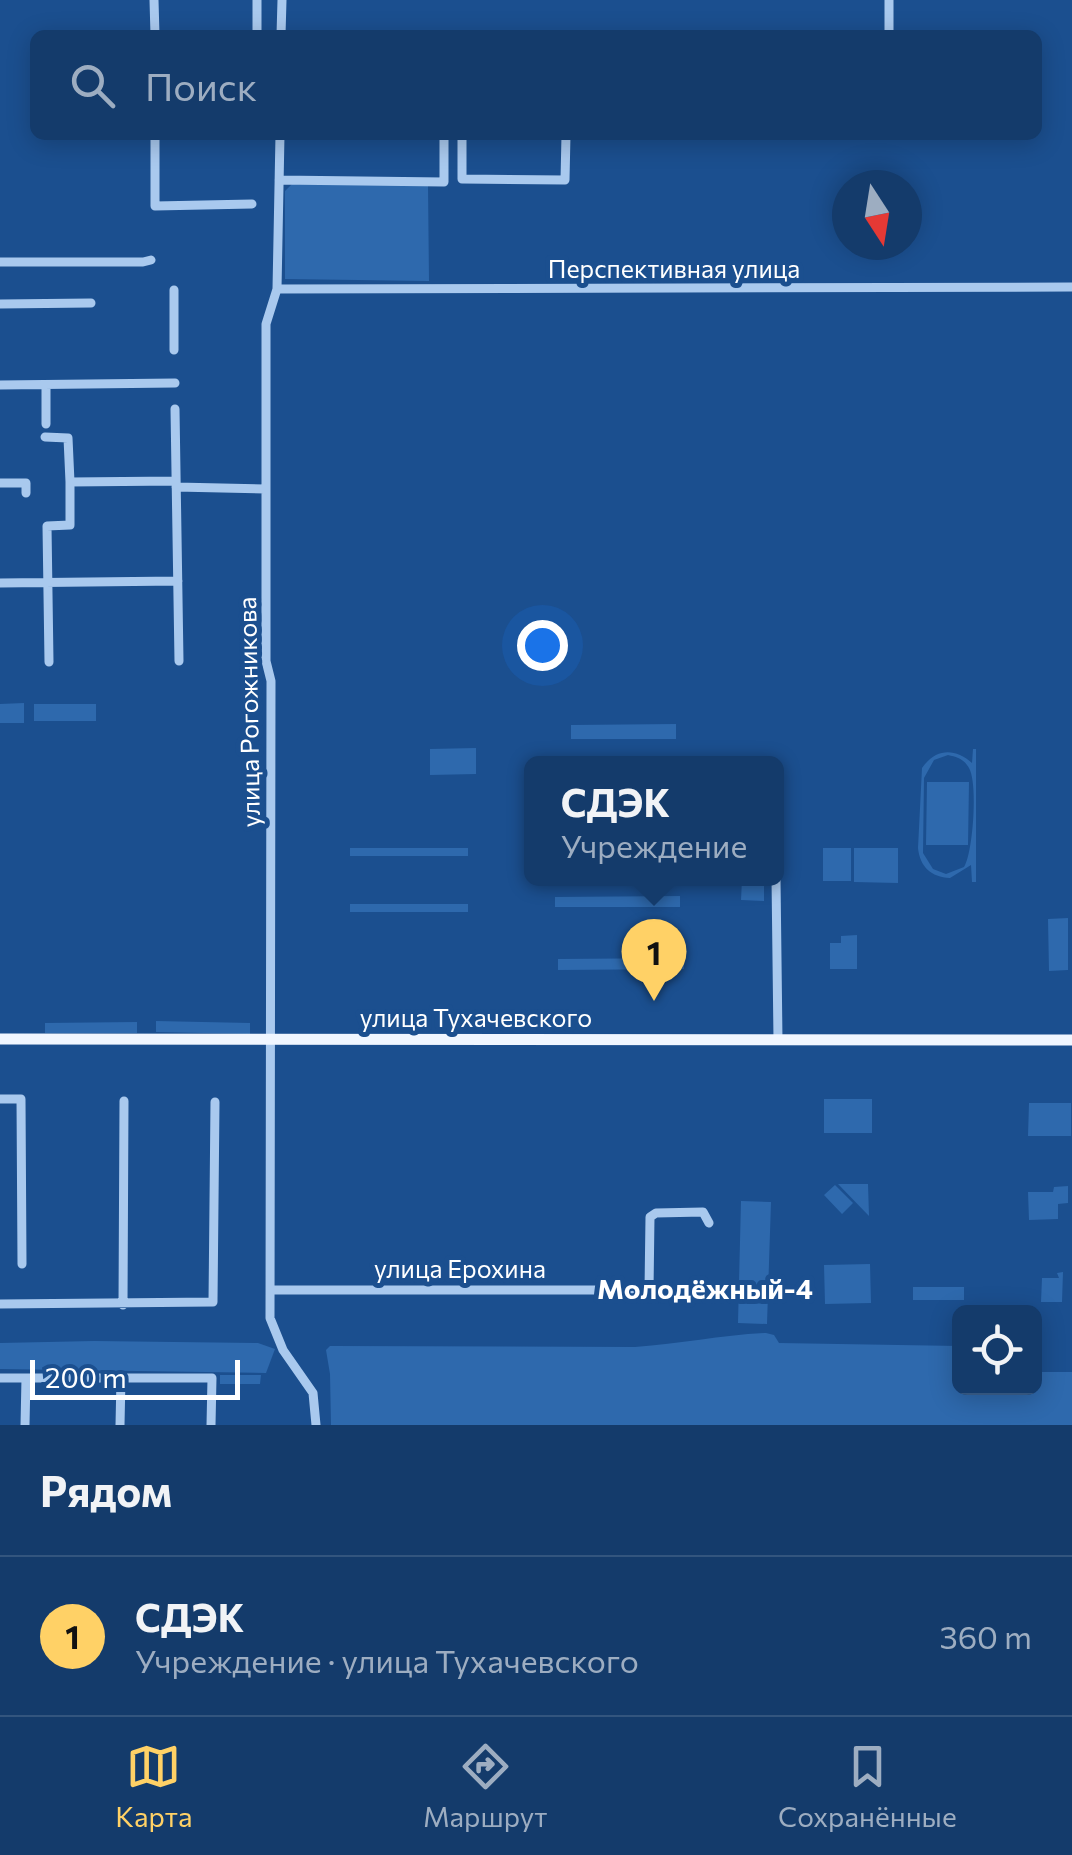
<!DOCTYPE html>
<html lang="ru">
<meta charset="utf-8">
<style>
:root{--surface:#143b6b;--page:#1d4271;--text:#f1f3f6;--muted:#9dadc1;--line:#33557e;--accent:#ffd166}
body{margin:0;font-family:Commissioner,sans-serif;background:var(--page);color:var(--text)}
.controls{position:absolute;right:30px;bottom:30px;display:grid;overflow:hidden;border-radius:15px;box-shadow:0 5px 25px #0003}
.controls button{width:90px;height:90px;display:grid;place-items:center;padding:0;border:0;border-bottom:2px solid var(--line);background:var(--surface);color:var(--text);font:50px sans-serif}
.compass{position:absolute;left:832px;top:170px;width:90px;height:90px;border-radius:50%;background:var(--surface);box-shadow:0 5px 25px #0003;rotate:168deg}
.scale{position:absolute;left:30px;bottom:25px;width:210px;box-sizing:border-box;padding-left:10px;border:5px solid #fff;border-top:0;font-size:28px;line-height:35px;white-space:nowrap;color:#fff;-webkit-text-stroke:8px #1b4f8f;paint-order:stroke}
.you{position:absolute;left:542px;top:645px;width:35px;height:35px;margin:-25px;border:8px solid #fff;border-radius:50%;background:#1a73e8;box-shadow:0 0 0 15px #1a73e833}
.badge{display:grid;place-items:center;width:65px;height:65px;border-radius:50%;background:var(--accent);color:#111;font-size:32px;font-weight:700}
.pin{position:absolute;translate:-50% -82px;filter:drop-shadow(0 2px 5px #0008)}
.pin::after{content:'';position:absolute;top:52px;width:35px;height:30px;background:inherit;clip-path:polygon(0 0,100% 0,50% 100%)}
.popup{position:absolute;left:524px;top:756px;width:260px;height:130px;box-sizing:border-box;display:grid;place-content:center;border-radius:15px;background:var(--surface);filter:drop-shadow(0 2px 8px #0005);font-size:32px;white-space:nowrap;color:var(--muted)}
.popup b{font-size:38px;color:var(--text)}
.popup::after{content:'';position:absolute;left:50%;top:100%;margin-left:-20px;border:20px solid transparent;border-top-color:var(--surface)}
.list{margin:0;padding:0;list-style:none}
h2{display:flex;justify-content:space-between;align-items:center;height:130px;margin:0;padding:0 40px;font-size:42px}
h2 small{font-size:32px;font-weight:400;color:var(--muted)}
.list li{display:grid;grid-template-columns:65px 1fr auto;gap:30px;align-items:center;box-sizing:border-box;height:160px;padding:0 40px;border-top:2px solid var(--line)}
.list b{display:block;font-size:38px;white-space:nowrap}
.list p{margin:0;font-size:32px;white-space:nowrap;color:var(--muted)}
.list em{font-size:32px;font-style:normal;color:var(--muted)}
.icon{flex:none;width:55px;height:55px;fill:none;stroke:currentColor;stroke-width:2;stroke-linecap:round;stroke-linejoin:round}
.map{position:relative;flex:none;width:1072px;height:1425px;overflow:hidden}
.search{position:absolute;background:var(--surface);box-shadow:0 5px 25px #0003;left:30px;right:30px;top:30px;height:110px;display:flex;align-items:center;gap:25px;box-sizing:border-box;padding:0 35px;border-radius:15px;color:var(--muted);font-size:38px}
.sheet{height:290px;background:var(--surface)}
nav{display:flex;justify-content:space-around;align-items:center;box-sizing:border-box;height:140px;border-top:2px solid var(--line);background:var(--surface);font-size:28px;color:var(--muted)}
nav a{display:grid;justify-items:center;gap:5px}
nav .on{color:var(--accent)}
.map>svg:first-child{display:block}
.green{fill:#2e69ad;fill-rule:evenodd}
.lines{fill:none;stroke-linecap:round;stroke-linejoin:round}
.minor{stroke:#a9c9ee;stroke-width:9}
.major{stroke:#f0f6ff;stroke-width:11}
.labels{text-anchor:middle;stroke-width:10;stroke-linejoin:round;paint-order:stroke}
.street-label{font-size:25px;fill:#fff;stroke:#1b4f8f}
.neighbourhood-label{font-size:28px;font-weight:bold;fill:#fff;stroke:#1b4f8f}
</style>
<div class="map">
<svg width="1072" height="1425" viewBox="0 0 1072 1425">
<rect width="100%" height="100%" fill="#1b4f8f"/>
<path class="green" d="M292,184L428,185L429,281L285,279V191Z
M24,703V723H0V704Z
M34,704H96V721H34Z
M676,724V739H571V725Z
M476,748V774L430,775V749Z
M973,749H976V882H972L971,865L950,878C931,877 920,867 918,848L922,768C936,748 955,748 972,763ZM948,755C957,757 964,759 969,768C978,783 973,853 964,867L946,874L933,869L923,853L924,778L934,760Z
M927,782H969L968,845H926Z
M350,848H468V856H350Z
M823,848H851V881H823Z
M854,848H898V883L854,882Z
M742,879H764V901L741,900Z
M680,896V907H555V897Z
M350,904H468V912H350Z
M1068,918V970L1049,971L1048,919Z
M857,935V969H830V943H841V936Z
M684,958V969L558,970V959Z
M156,1021L250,1023V1034L156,1032Z
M137,1022V1033H45V1023Z
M824,1099H872V1133H824Z
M1029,1103H1071V1136H1028Z
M838,1184H868L869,1216Z
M835,1185L853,1203L842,1214L824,1195Z
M1068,1186V1203L1058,1204V1219L1029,1220L1028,1192H1053L1054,1187Z
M741,1201L771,1202L767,1324L738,1323Z
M870,1264L871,1303L825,1304L824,1265Z
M1063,1272L1062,1302H1041L1042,1278H1059L1057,1273Z
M913,1287H964V1300H913Z
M766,1333L774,1335L779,1343L959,1346L960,1388H1034L1035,1372H1072V1425H331L330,1374L326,1350L330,1346L635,1347C680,1344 722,1335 766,1333Z
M94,1341L258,1343L275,1349L266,1373L0,1369V1343Z
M220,1375H261L260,1384H220Z"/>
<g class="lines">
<path class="minor" d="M154,0L155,35
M257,0V35
M281,35L282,0
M889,35V0
M155,135V206L252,204
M280,135L277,289L266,324V661L271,681L270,1318L283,1350L313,1393L316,1425
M462,135V179L565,180L566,135
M279,180L444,182V135
M0,262H143L151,260
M277,289L1072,287
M174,290V350
M0,304L91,303
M0,385L175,383
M46,385V424
M175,409L179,661
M45,437L68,438L70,482L176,481
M0,483H26V493
M176,487L265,489
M0,583L178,581
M49,662L47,526L70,525V482
M776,878L778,1040
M0,1099H21L22,1264
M270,1290H649L650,1217L656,1213L703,1212L709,1223
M0,1304L213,1302L215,1102
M123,1305L124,1101
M0,1378H212L211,1425
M25,1425L26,1378
M120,1425L121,1378"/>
<path class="major" d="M0,1039L1072,1040"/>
</g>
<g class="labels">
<g class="street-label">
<text x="674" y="278">Перспективная улица</text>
<text transform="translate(249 712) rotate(-91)" y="9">улица Рогожникова</text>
<text x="476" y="1027">улица Тухачевского</text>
<text x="460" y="1278">улица Ерохина</text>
</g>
<g class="neighbourhood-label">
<text x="705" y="1299">Молодёжный-4</text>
</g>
</g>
</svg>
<div class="controls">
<button><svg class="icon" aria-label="locate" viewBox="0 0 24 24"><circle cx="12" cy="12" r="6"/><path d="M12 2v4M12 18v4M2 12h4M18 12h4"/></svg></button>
</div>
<svg class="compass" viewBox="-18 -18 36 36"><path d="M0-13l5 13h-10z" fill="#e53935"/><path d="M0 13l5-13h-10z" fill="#9dadc1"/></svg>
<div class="scale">200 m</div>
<div class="you"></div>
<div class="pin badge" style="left:654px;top:1001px">1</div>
<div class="popup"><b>СДЭК</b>Учреждение</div>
<div class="search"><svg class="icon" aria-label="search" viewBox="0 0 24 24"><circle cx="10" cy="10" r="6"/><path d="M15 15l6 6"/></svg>Поиск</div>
</div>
<section class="sheet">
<h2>Рядом<small></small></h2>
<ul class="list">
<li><span class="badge">1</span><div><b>СДЭК</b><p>Учреждение · улица Тухачевского</p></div><em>360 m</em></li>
</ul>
</section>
<nav>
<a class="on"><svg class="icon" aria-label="map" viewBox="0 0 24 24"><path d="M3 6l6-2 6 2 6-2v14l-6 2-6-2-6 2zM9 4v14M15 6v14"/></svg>Карта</a>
<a><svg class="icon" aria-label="directions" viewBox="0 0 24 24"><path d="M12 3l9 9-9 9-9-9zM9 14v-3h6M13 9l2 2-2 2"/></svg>Маршрут</a>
<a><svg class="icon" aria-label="saved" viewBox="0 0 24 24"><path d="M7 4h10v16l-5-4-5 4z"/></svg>Сохранённые</a>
</nav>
